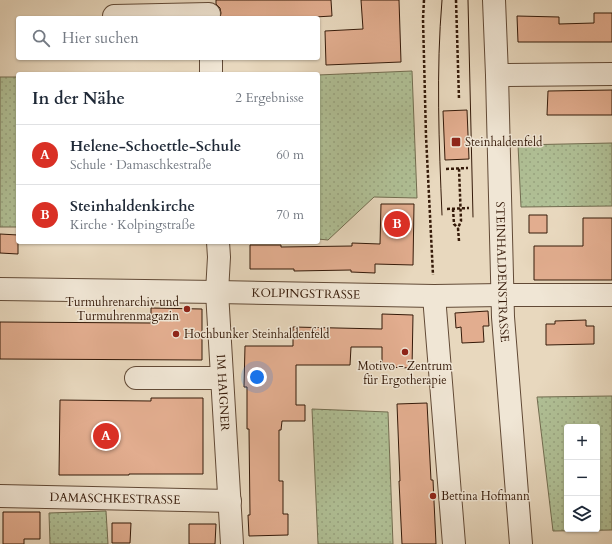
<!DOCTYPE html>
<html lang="de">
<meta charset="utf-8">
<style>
:root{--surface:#fff;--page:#f6f6f7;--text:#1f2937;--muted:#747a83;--line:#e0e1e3;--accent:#d93025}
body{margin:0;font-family:Cardo,serif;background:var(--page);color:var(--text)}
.controls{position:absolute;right:12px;bottom:12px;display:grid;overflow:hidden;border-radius:4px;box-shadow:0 1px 3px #0004}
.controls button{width:36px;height:36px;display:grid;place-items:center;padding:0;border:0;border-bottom:1px solid var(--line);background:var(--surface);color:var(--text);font:20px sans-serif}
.you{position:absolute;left:257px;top:377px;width:14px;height:14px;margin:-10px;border:3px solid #fff;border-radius:50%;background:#1a73e8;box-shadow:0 0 0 6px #1a73e833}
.badge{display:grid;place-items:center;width:26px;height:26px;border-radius:50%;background:var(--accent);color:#fff;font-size:13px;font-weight:700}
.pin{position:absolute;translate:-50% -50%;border:2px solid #fff;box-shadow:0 1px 4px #0006}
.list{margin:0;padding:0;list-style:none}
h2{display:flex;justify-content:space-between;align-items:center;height:52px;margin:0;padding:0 16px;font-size:17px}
h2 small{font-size:13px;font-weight:400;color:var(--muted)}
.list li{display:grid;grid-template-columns:26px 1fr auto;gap:12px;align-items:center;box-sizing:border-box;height:60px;padding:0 16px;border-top:1px solid var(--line)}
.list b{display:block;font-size:15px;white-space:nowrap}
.list p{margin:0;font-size:13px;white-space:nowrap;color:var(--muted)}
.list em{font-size:13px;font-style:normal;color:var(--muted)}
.icon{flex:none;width:22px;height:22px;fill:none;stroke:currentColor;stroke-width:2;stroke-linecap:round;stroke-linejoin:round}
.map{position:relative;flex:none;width:612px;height:544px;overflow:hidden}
.search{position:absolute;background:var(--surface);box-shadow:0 1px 3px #0004;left:16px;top:16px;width:304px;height:44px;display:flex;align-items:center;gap:10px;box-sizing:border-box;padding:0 14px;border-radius:4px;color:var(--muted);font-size:15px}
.panel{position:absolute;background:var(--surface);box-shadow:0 1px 3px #0004;left:16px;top:72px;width:304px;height:172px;border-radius:4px}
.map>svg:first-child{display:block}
.green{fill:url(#green-dots);stroke:#726d50;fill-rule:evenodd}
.building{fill:#e2ad8f;stroke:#351a09}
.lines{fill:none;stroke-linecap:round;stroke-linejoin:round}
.minor-casing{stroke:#624a36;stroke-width:24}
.path{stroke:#351a09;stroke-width:2.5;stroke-dasharray:3 2;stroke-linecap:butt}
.minor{stroke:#f0e6d5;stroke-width:22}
.tram{stroke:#351a09;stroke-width:1}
.poi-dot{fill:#8f2418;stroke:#f0e6d5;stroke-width:1.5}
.labels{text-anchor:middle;stroke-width:3;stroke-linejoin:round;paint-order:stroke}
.poi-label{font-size:12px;fill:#351a09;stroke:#f0e6d5;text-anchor:start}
.street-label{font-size:12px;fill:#351a09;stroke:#f0e6d5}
</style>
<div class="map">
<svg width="612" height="544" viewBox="0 0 612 544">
<defs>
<pattern id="green-dots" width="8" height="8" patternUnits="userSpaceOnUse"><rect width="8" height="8" fill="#b0c096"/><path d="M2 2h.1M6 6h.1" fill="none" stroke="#98a480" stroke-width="1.8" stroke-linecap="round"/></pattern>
</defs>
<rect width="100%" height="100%" fill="#e8d8be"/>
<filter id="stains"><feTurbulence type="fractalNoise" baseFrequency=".005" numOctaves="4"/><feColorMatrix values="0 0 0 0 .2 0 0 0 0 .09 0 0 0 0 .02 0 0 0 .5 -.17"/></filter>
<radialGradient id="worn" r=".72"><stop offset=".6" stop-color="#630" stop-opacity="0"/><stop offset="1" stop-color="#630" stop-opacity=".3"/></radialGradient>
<path class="green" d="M412,71L417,198L374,197L328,240L318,239V75Z
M0,77H18V227H0Z
M612,143V206L521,207L518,145Z
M612,396V530L553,531L537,397ZM567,427H597V529H567Z
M312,409L388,412L393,544H318Z
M106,511L108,544H50L49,513Z"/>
<path class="building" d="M216,0H331L332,16L298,18H220L221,13L220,8L216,4Z
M361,0H399L401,62L326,65L325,31L363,29Z
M594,13H612V42H518L517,16L559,17V24L594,23Z
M612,90V115H547L548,91Z
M467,110L469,159L445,160L443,111Z
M381,204H414L413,265L375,264V273L351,272V270L294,271V269H250V245H281V247L352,246V243L380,244Z
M529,215H547V233H529Z
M583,218H612V280H534V246H583Z
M0,234L18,235V254L0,253Z
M151,308L202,309V360L0,359V322L151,323Z
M488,311L489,326H483L484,342L462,343L461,327L456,328L455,313Z
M382,314L413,315L412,368L382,367V347H351L350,365H296V405H305V421H282L281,430H279V481H283V514H288V535L249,536L248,515H250L249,429H247V387H244L245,346H293V327L382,329Z
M586,320V326H594V344L546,345V324H555V321Z
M151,398H203V474H129V475H59L60,400L151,401Z
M427,403L431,480H433L436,544H402L399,481H400L397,404Z
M3,512H40V539H24V544H3Z
M112,523H131L130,543H112Z
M189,524H216L215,544H189Z"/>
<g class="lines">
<defs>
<g id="minor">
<path id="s1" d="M494,0L497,75L503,317L521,544"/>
<path d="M114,16L209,14"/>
<path d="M211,58V74"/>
<path d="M497,75L612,74"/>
<path id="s2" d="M218,242L219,257L217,292L232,544"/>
<path id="s3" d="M0,289L217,292L434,296L502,295H612"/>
<path d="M434,296L454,544"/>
<path d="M136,378H222"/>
<path id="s4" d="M0,496L230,501"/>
</g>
</defs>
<use href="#minor" class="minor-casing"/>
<path class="path" d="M424,0L423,19L426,136L433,275
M456,0L459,99
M446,169L468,168
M447,209L469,208
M453,209L454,224L458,228
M459,241L458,228L461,221L459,168"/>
<use href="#minor" class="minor"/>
<path class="tram" d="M442,0C436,71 439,143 442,215
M468,0L473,217"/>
</g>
<g class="poi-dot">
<rect x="451" y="137" width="10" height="10" rx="2"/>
<circle cx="187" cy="309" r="4"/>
<circle cx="176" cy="334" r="4"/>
<circle cx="405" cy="352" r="4"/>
<circle cx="433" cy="496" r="4"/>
</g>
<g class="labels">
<g class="poi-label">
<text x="465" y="146">Steinhaldenfeld</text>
<text x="179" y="306" text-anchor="end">Turmuhrenarchiv und<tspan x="179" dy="14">Turmuhrenmagazin</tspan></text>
<text x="184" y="338">Hochbunker Steinhaldenfeld</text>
<text x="405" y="370" text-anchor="middle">Motivo - Zentrum<tspan x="405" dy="14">für Ergotherapie</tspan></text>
<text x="441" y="500">Bettina Hofmann</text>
</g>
<g class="street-label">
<text dy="4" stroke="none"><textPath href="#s1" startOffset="272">STEINHALDENSTRASSE</textPath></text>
<text dy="4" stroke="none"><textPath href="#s3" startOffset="306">KOLPINGSTRASSE</textPath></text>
<text dy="4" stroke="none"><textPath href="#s2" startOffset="151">IM HAIGNER</textPath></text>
<text dy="4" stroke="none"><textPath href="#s4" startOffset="115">DAMASCHKESTRASSE</textPath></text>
</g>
</g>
<rect width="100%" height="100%" filter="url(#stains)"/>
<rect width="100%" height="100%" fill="url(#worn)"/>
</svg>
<div class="controls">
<button>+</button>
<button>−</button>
<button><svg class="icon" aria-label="layers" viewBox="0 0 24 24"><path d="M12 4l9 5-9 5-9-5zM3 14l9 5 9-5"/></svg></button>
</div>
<div class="you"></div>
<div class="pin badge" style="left:106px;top:436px">A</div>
<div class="pin badge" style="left:397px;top:224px">B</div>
<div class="search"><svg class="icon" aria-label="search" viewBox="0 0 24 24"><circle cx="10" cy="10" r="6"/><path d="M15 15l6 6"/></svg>Hier suchen</div>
<section class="panel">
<h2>In der Nähe<small>2 Ergebnisse</small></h2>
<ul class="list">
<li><span class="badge">A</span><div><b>Helene-Schoettle-Schule</b><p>Schule · Damaschkestraße</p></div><em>60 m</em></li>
<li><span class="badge">B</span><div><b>Steinhaldenkirche</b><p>Kirche · Kolpingstraße</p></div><em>70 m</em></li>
</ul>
</section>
</div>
